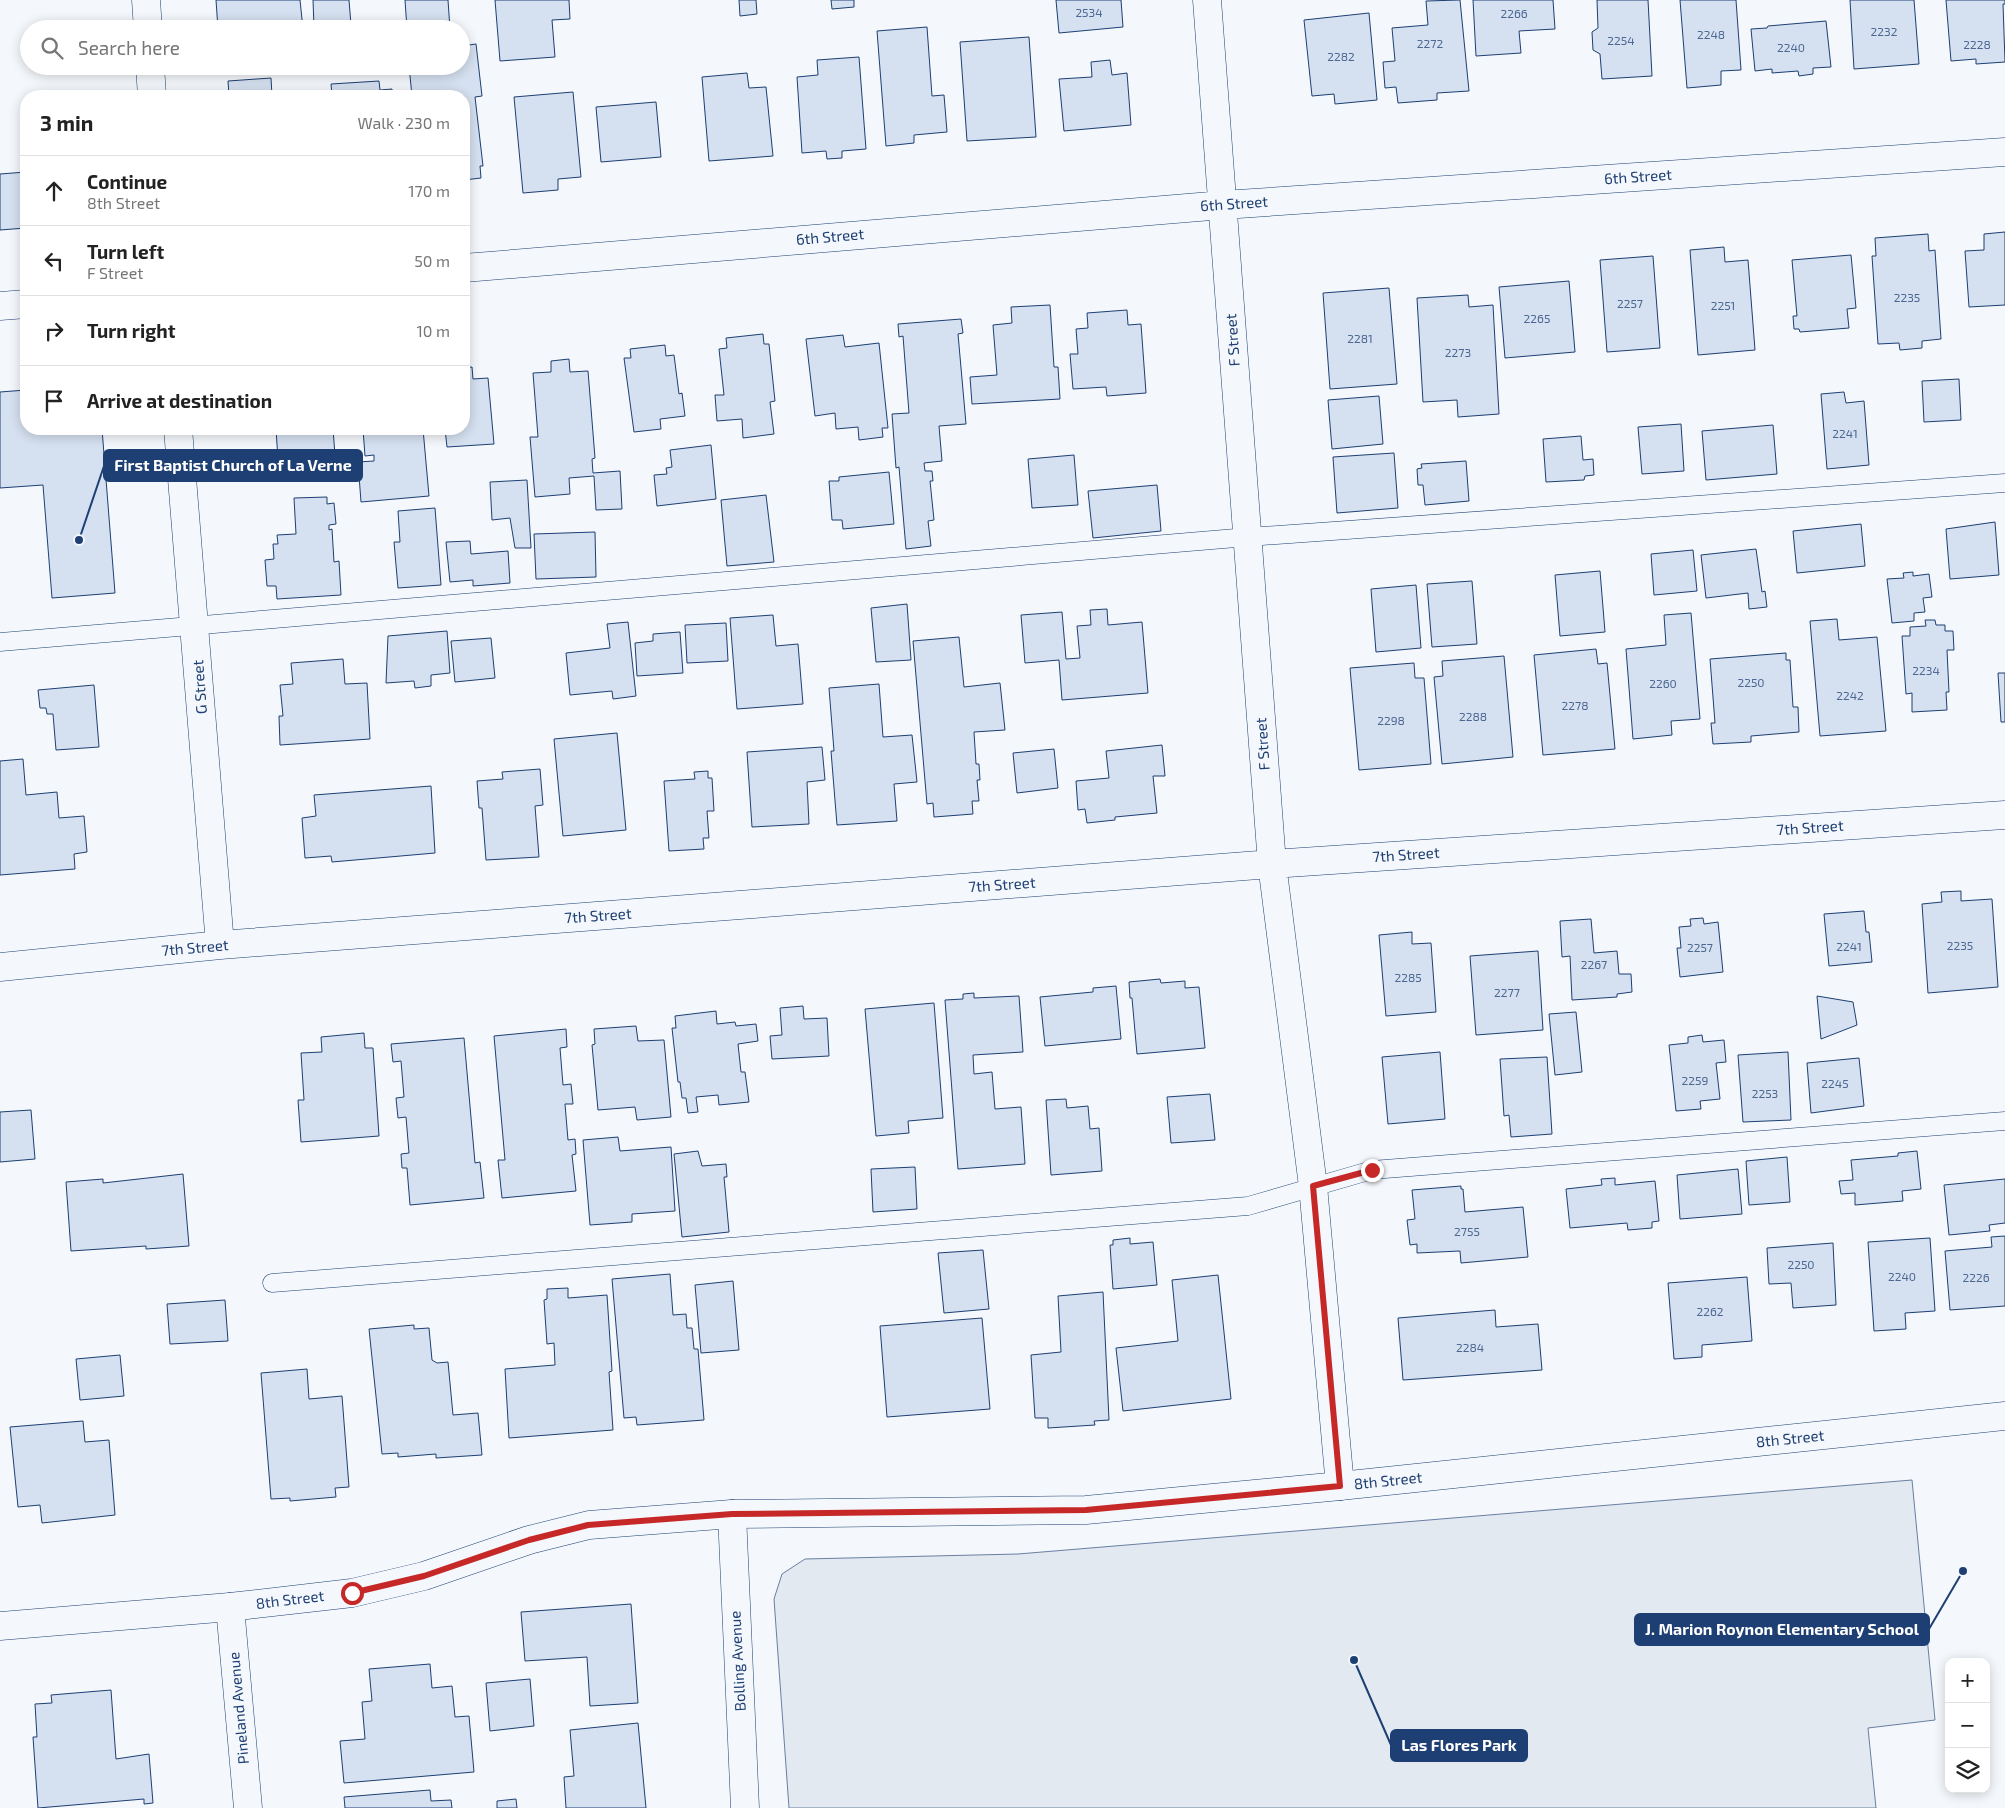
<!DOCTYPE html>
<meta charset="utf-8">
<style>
:root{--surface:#fff;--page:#f2f2f2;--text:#222;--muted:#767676;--line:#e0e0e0}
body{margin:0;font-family:"Exo 2",sans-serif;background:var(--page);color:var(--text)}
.controls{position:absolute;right:15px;bottom:15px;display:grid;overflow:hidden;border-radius:10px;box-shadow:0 2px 12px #0003}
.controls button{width:45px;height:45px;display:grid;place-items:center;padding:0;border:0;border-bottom:1px solid var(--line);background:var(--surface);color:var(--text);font:25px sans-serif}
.stop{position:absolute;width:15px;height:15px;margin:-11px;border:4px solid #c62828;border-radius:50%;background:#fff}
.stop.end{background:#c62828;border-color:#fff;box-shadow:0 1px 5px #0008}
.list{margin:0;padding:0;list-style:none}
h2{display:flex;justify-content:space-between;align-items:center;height:65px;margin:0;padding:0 20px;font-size:21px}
h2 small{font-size:16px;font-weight:400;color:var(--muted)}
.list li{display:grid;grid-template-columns:32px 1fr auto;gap:15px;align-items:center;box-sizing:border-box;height:70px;padding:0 20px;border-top:1px solid var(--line)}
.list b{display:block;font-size:19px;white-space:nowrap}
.list p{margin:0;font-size:16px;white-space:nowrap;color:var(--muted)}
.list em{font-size:16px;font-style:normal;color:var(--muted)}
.icon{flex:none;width:28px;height:28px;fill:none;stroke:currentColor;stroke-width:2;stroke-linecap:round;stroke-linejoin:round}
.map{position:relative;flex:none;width:2005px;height:1808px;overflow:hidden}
.search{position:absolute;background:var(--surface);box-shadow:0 2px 12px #0003;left:20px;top:20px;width:450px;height:55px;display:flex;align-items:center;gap:12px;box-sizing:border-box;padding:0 18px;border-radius:28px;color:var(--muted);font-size:19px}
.panel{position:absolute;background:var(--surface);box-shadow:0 2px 12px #0003;left:20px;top:90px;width:450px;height:345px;border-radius:20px}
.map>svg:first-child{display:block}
.green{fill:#e3e9f0;stroke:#687fa3}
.building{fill:#d5e0f0;stroke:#1d3f73}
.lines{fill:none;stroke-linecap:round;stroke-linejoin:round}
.lane-casing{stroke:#1d3f73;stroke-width:19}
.street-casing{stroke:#1d3f73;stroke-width:29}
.secondary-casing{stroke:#1d3f73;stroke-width:29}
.lane{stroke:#f4f7fb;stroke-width:18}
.street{stroke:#f4f7fb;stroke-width:28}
.secondary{stroke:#f4f7fb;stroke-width:28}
.route{stroke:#c62828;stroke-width:6}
.labels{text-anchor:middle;stroke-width:4;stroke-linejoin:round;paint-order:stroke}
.number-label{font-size:12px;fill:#4b6792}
.street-label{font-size:15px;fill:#1d3f73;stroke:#f4f7fb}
.leader{fill:none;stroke:#1d3f73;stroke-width:2}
.callout-dot{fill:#1d3f73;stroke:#f4f7fb;stroke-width:2}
.callout{fill:#1d3f73;stroke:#1d3f73;stroke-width:2}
.callout-label{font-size:16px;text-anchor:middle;font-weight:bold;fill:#fff}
</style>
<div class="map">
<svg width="2005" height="1808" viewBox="0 0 2005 1808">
<rect width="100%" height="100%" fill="#f4f7fb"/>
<path class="green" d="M1912,1480L1935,1720L1868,1728L1876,1808H789L774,1599L782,1574L805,1559L1018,1554Z"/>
<path class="building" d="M216,0H300L303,29H218Z
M313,0H349L351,25L314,27Z
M405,0H448L450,29H407Z
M495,0H569L570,19L552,20L555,57L500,61Z
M739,0H756L757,14L740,16Z
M831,0H854V7L832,9Z
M1056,0H1121L1123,27L1059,33Z
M1460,0L1469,91L1437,93V100L1398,103L1396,87L1385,88L1383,62L1395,61L1392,28L1428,25L1426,1Z
M1473,0H1553L1555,29L1519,31L1521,53L1476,56Z
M1597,0H1648L1652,76L1602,79L1600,54L1593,50L1592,32L1598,28Z
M1680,0H1736L1741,70L1721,71V85L1687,88Z
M1850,0H1914L1919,64L1854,69Z
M1946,0H2005V4H2003L2005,62L1976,64V59L1951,61Z
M1369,13L1377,100L1335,104L1334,94L1312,96L1304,20Z
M1826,21L1831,67L1813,68V74L1799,76L1798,71L1772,73V69L1755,71L1751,29L1767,28L1768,26Z
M927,27L932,96L944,95L947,132L914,135V143L886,146L877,31Z
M1029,37L1036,137L967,141L960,42Z
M476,44L482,96L475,97L483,166H480L481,178L464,180V96H412L409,66H461V46Z
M859,57L866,149L842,151V158L827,159L826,151L802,153L797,77L818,75L817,60Z
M1110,60L1112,75L1127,73L1131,125L1064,131L1059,79L1092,77L1091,62Z
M747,73L749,88L766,87L773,156L709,161L702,77Z
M271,78L272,96H229L228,81Z
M379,81L380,90L392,89V96H332L331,84Z
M573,92L581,177L558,179V190L523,193L514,97Z
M656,102L661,157L601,162L596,107Z
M26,172V228L0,230V174Z
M2005,232V305L1969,307L1965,251L1984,250V234Z
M1928,234L1929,251L1935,250L1941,339L1922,341V348L1900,350L1899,343L1878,344L1872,256H1876L1875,238Z
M1724,247L1725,262L1748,260L1755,350L1698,355L1690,250Z
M1851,255L1856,308L1847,309L1849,328L1800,332L1799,329H1794L1793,316H1797L1792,260Z
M1653,256L1660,348L1607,352L1600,260Z
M1569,281L1575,352L1505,358L1499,287Z
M1389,288L1397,384L1330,389L1323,293Z
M1468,295L1469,307L1493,305L1499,414L1458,417L1457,400L1423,402L1417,298Z
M1050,305L1054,367H1058L1060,399L972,404L970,377L997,375L993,325L1012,323L1011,307Z
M1127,310L1128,325L1141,324L1146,393L1107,396L1106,387L1073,389L1070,354H1078L1076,329L1088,328L1087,313Z
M961,319L963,333L958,334L966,424L939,426L942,461L924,463L925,471H932L933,481H930L934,520L928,521L931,546L906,549L899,467L896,468L892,414L909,413L903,336L899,337L898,324Z
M763,334L764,344H769L775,401L770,402L774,434L743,438L742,419L717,421L715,395H724L719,349L727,348L726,338Z
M843,335L845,347L879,343L888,428H882L883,437L859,440L858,427L836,429L835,413L815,416L806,339Z
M665,345L666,356L674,355L679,394L682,393L685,416L660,419L661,429L634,432L624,358H631L630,349Z
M569,359L570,372L588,371L595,458L592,459L593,473L620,471L622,509L596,510L594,476L569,478L570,494L535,497L530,437H538L533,373L551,372V361Z
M472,367L473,379L488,378L494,444L447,447L445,429H464V368Z
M1959,379L1961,420L1924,422L1922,381Z
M26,390V429H102L115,593L52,598L43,485L0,488V392Z
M1844,392L1846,403L1864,401L1869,465L1827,469L1821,394Z
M1379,396L1383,444L1332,449L1328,400Z
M1681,424L1684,471L1642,474L1638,427Z
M1773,425L1777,474L1706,480L1702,431Z
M276,429H333L336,468L293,471V469H288L287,459L278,460Z
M363,429H423L429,496L361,502L358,462L374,461V455L365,456Z
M1581,436L1583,460L1593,459L1594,475L1585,476L1584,480L1546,482L1543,439Z
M711,445L716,499L657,506L654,475L667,474L666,468L672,467L670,450Z
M1394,453L1398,508L1337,513L1333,457Z
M1074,455L1078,505L1032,508L1028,459Z
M1466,461L1469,501L1425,505L1423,485H1418L1417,469L1422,468L1421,464Z
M889,472L894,524L843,529L842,520H832L829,481H839V477Z
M527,480L531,548H515L510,518L492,520L490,482Z
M1157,485L1161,531L1093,538L1088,491Z
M766,495L774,562L727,566L721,500Z
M327,497V504L334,503L336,524L329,525V530L332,529L334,562L339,561L341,595L277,599L276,586H267L265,560L274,559L273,544H278L277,535L296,534L294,498Z
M435,508L441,585L398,588L394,542H400L398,511Z
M1995,522L1999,575L1950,579L1946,529Z
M1861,524L1865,566L1797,573L1793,531Z
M595,532L596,577L536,579L534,534Z
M470,541L471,554L508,551L510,583L473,586V580L450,582L446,542Z
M1756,549L1762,592L1765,591L1767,607L1749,609L1748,593L1706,598L1701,555Z
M1693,550L1697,591L1654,595L1651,554Z
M1600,571L1605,632L1560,636L1555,575Z
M1913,572V576L1929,574L1932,597L1923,598L1925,612L1914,613V621L1892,623L1887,579L1904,578L1903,573Z
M1472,581L1477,644L1432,647L1427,584Z
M1416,585L1421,648L1376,652L1371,589Z
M907,604L911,660L876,662L871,608Z
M1107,609L1108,625L1142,622L1148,693L1062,700L1059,660L1025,663L1021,615L1062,612L1066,659L1080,658L1077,626L1091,625L1090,610Z
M1691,613L1700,719L1671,721L1672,735L1633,739L1626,649L1666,645L1664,615Z
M773,615L776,646L798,644L803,704L737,709L730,618Z
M1837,619L1839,640L1877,637L1886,731L1820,736L1810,621Z
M1925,620H1935L1936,625H1945V631H1953L1954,650H1947L1949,692H1946L1947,710L1912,712V693L1906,694L1902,636H1910V627L1926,626Z
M628,622L636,696L613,699L612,691L570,695L566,653L610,648L607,624Z
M726,623L728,661L687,663L685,625Z
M447,631L450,673L431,675V686L415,688L414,681L386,683L388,636Z
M680,632L683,673L637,676L635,643L653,641V634Z
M959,637L964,687L1000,683L1005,730L974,732L976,764H979L980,780H977L979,801H972L973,814L934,817L933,803L927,804L913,641Z
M491,638L495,678L455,682L451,641Z
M1596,649L1598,664L1607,663L1615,749L1543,755L1534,655Z
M1786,653V660H1790L1793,707H1798L1799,732L1751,736V742L1713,744L1711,723H1715L1710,659Z
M1504,656L1513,757L1442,764L1434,677L1443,676L1442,661Z
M343,659L345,684L367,683L370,739L280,745L279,716H283L280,685L293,684L291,663Z
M1414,663L1415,678H1424L1431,764L1359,770L1350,668Z
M1998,673H2005V722H2001Z
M879,684L883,737L912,735L917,782L894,784L897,821L837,825L831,751H834L829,688Z
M94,685L99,747L56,750L53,714H47L46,708H40L38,690Z
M617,733L626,830L563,836L554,739Z
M1162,745L1165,776H1153L1157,813L1115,817V820L1087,823L1085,809L1078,810L1076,781L1109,778L1106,751Z
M822,747L825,780L807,782L809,824L752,827L747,752Z
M1054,749L1058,788L1017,793L1013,753Z
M23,759L26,795L57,792L59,818L84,816L87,852L74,854L75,869L0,875V761Z
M540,769L543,805L535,806L539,857L486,860L482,808H479L477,781L503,779L502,772Z
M708,771V778H712L714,811H707L709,838H703L704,849L669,851L664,781L695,779L694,772Z
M431,786L435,853L332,862L331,856L305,858L302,818L316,816L314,795Z
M1961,891V901L1992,899L1998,987L1928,993L1922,904L1942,902L1941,892Z
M1864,911L1866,932H1869L1872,962L1829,966L1824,914Z
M1703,918L1704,924L1718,922L1723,972L1680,977L1677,948H1681L1679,927L1691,926L1690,919Z
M1591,919L1594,953L1617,951L1619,974H1631L1632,992L1617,994V997L1572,1000L1570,956L1562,957L1560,921Z
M1412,932V944L1431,943L1436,1012L1386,1016L1379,935Z
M1538,951L1543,1030L1476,1035L1470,956Z
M1160,979L1161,983L1185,981V988L1199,987L1205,1048L1137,1054L1132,998H1130L1129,982Z
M1116,986L1121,1039L1045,1046L1040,997L1093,992V988Z
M974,993V998L1019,996L1023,1052L973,1055L974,1074L992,1072L995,1109L1021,1107L1025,1164L958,1169L945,1000L963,999V994Z
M1817,996L1853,1002L1857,1025L1821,1039Z
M934,1003L943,1118L908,1121L909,1133L876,1136L865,1009Z
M803,1006L804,1019L827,1018L829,1056L772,1059L770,1036L782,1035L780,1008Z
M716,1011L717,1024L735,1022L736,1026L756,1024L758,1041L738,1044L741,1072H745L749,1102L719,1105L718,1095L696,1097L698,1112L688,1113L686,1098H682L680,1082H678L672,1028H676L675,1016Z
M1576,1012L1582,1072L1555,1075L1549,1014Z
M636,1026L638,1041L664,1040L671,1117L637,1120L635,1107L598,1110L592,1045L595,1044L594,1029Z
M566,1029L567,1047L560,1048L563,1085L571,1084L573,1104H565L568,1140L575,1139L576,1154L572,1155L576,1191L502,1198L498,1160H505L494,1036Z
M364,1033L365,1048H373L379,1136L301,1142L298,1100H304L301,1053L322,1052L321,1037Z
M1702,1035L1703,1042L1724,1040L1726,1062L1716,1063L1720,1099L1700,1101L1701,1109L1676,1111L1669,1045L1688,1043V1037Z
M464,1038L475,1163L480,1162L484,1198L410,1205L407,1168H402L401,1154L409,1153L406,1117L398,1118L396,1098L404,1097L401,1061L393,1062L391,1044Z
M1440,1052L1445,1119L1388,1124L1382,1057Z
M1788,1052L1791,1120L1743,1122L1738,1055Z
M1547,1057L1552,1134L1511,1137L1509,1115L1504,1116L1500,1059Z
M1859,1058L1864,1106L1811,1113L1807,1063Z
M1210,1094L1215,1140L1171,1143L1167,1097Z
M1066,1099L1067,1108L1088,1106L1090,1129L1099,1128L1102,1171L1051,1175L1046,1100Z
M31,1110L35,1159L0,1162V1112Z
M618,1137L620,1151L671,1147L675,1211L632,1214V1222L590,1225L583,1140Z
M698,1151L702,1166L726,1164L727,1177H724L729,1232L682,1237L674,1154Z
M1917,1151L1921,1189L1902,1191L1903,1201L1855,1205V1193L1841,1194L1839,1181L1853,1180L1851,1160L1898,1156V1153Z
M1787,1157L1790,1202L1749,1205L1746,1161Z
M915,1167L917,1209L873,1212L871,1169Z
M1738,1169L1742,1214L1680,1219L1677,1175Z
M183,1174L189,1246L146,1249V1246L71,1251L66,1182L103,1179V1183Z
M1615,1178V1185L1655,1181L1659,1221L1652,1222V1228L1628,1230L1627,1223L1570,1228L1566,1189L1602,1185L1601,1179Z
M2005,1179V1223L1989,1225L1990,1231L1949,1235L1944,1185Z
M1461,1186V1189H1463L1465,1212L1523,1207L1528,1257L1461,1263L1460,1251L1417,1253V1244L1410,1245L1407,1220L1415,1219L1412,1190Z
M2005,1236V1306L1950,1310L1945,1251L1992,1247L1991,1237Z
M1130,1238V1244L1153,1242L1157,1285L1113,1289L1110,1245H1113V1240Z
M1930,1238L1935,1311L1905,1313L1906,1329L1874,1331L1868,1242Z
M1833,1243L1836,1305L1793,1308L1791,1283L1769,1284L1767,1248Z
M983,1250L989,1309L944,1313L938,1253Z
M670,1274L673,1315L686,1314L687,1328H692L694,1349H698L704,1420L637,1425L636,1417L624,1418L612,1279Z
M1218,1275L1231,1399L1123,1411L1116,1348L1178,1341L1172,1280Z
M1747,1277L1752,1341L1702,1345V1357L1674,1359L1668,1283Z
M733,1281L739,1350L701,1353L695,1285Z
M568,1288V1298L607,1295L612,1371L609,1372L613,1430L509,1438L505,1369L555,1365L554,1343L547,1344L544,1300L547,1299V1289Z
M1103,1292L1109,1420L1094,1421L1095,1425L1048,1428V1418H1035L1031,1355L1061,1352L1058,1296Z
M225,1300L228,1341L170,1344L167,1304Z
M1495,1310L1496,1327L1538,1324L1542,1370L1403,1380L1398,1318Z
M982,1318L990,1409L887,1417L880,1326Z
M414,1325V1329L429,1328L432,1360L437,1363L448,1362L453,1415L478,1413L482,1455L436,1458V1454L398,1457V1453L382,1454L369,1329Z
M120,1355L124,1396L80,1400L76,1359Z
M307,1369L309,1399L342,1396L349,1487L335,1488L336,1497L290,1501V1498L271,1499L261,1373Z
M83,1421L85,1442L109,1440L115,1515L42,1523L40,1505L18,1507L10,1427Z
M631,1604L638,1703L590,1706L587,1657L525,1661L521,1612Z
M430,1664L432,1688L452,1686L455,1717L469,1716L474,1772L344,1783L340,1741L365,1739L362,1702L372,1701L369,1669Z
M530,1679L534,1726L490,1731L486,1683Z
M111,1690L116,1759L149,1754L153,1803L144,1804V1799L38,1808L33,1737H37L35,1704L52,1703L51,1695Z
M638,1723L646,1808H566L564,1777L574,1776L570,1730Z
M430,1790L431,1801L451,1800L452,1808H345L344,1797Z
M516,1799L517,1808H497V1801Z"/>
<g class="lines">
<defs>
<path id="lane" d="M0,642L1248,537L2005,483
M272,1283L1248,1206L1372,1170L2005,1121"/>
<path id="street" d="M146,0L148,29
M1207,0L1272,864L1313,1186L1340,1486
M150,66L152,96
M464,268L1223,205L2005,152
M0,306L26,304
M178,429L220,945
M0,967L220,945L1272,864L2005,815
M732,1514L745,1808
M230,1607L248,1808"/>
<path id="secondary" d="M0,1626L230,1607L352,1593L424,1576L529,1540L589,1525L732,1514L1086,1510L1340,1486L2005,1416"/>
</defs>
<use href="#lane" class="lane-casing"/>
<use href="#street" class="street-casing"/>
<use href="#secondary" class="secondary-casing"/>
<use href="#lane" class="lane"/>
<use href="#street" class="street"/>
<use href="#secondary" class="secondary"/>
</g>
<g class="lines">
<path class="route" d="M352,1593L424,1576L529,1540L588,1525L732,1514L1086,1510L1340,1486L1313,1186L1372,1170"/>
</g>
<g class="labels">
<g class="number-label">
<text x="1089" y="17">2534</text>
<text x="1514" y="18">2266</text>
<text x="1884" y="36">2232</text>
<text x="1711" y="39">2248</text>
<text x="1621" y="45">2254</text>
<text x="1430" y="48">2272</text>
<text x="1977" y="49">2228</text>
<text x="1791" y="52">2240</text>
<text x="1341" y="61">2282</text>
<text x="1907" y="302">2235</text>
<text x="1630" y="308">2257</text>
<text x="1723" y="310">2251</text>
<text x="1537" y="323">2265</text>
<text x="1360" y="343">2281</text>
<text x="1458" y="357">2273</text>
<text x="1845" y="438">2241</text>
<text x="1926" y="675">2234</text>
<text x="1751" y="687">2250</text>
<text x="1663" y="688">2260</text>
<text x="1850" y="700">2242</text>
<text x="1575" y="710">2278</text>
<text x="1473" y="721">2288</text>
<text x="1391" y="725">2298</text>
<text x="1960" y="950">2235</text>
<text x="1849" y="951">2241</text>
<text x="1700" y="952">2257</text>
<text x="1594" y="969">2267</text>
<text x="1408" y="982">2285</text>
<text x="1507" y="997">2277</text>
<text x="1695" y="1085">2259</text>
<text x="1835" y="1088">2245</text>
<text x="1765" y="1098">2253</text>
<text x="1467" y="1236">2755</text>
<text x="1801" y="1269">2250</text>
<text x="1902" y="1281">2240</text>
<text x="1976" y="1282">2226</text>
<text x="1710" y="1316">2262</text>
<text x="1470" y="1352">2284</text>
</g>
<g class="street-label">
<text transform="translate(1638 177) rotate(-4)" y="5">6th Street</text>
<text transform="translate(1234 204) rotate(-4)" y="5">6th Street</text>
<text transform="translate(830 237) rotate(-5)" y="5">6th Street</text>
<text transform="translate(1233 340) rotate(-94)" y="5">F Street</text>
<text transform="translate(200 687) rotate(-94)" y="5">G Street</text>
<text transform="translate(1263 744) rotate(-94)" y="5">F Street</text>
<text transform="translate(1810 828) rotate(-4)" y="5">7th Street</text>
<text transform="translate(1406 855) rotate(-4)" y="5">7th Street</text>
<text transform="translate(1002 885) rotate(-4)" y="5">7th Street</text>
<text transform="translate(598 916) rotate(-4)" y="5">7th Street</text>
<text transform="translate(195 948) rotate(-5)" y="5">7th Street</text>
<text transform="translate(1790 1439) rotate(-6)" y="5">8th Street</text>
<text transform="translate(1388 1481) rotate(-6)" y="5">8th Street</text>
<text transform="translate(290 1600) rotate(-7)" y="5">8th Street</text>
<text transform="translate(738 1661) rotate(-93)" y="5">Bolling Avenue</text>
<text transform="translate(239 1708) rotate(-95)" y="5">Pineland Avenue</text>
</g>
</g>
<path class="leader" d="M79 540L104 466M1963 1571L1929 1629M1354 1660L1391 1745"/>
<g class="callout-dot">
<circle cx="79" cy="540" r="5"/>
<circle cx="1963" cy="1571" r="5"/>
<circle cx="1354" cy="1660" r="5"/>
</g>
<g class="callout">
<rect x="104" y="450" width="258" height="31" rx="5"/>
<rect x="1635" y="1614" width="294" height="31" rx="5"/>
<rect x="1391" y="1730" width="136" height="31" rx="5"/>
</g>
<g class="callout-label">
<text x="233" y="471">First Baptist Church of La Verne</text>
<text x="1782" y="1635">J. Marion Roynon Elementary School</text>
<text x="1459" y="1751">Las Flores Park</text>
</g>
</svg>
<div class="controls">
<button>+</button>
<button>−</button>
<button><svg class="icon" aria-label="layers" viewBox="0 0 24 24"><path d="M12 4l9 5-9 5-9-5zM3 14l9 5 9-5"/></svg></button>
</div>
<div class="stop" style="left:352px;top:1593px"></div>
<div class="stop end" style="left:1372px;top:1170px"></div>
<div class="search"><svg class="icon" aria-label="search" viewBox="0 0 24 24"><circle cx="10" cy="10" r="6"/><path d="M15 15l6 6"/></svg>Search here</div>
<section class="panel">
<h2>3 min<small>Walk · 230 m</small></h2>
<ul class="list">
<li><svg class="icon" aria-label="ahead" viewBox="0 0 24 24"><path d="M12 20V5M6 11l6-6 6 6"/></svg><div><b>Continue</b><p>8th Street</p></div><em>170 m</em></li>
<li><svg class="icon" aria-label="left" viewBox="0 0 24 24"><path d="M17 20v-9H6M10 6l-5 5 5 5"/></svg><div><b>Turn left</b><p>F Street</p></div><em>50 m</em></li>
<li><svg class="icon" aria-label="right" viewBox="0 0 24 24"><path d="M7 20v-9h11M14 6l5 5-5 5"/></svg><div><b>Turn right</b></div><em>10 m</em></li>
<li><svg class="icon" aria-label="arrive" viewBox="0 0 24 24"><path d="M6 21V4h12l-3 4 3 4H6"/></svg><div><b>Arrive at destination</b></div></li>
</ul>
</section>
</div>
